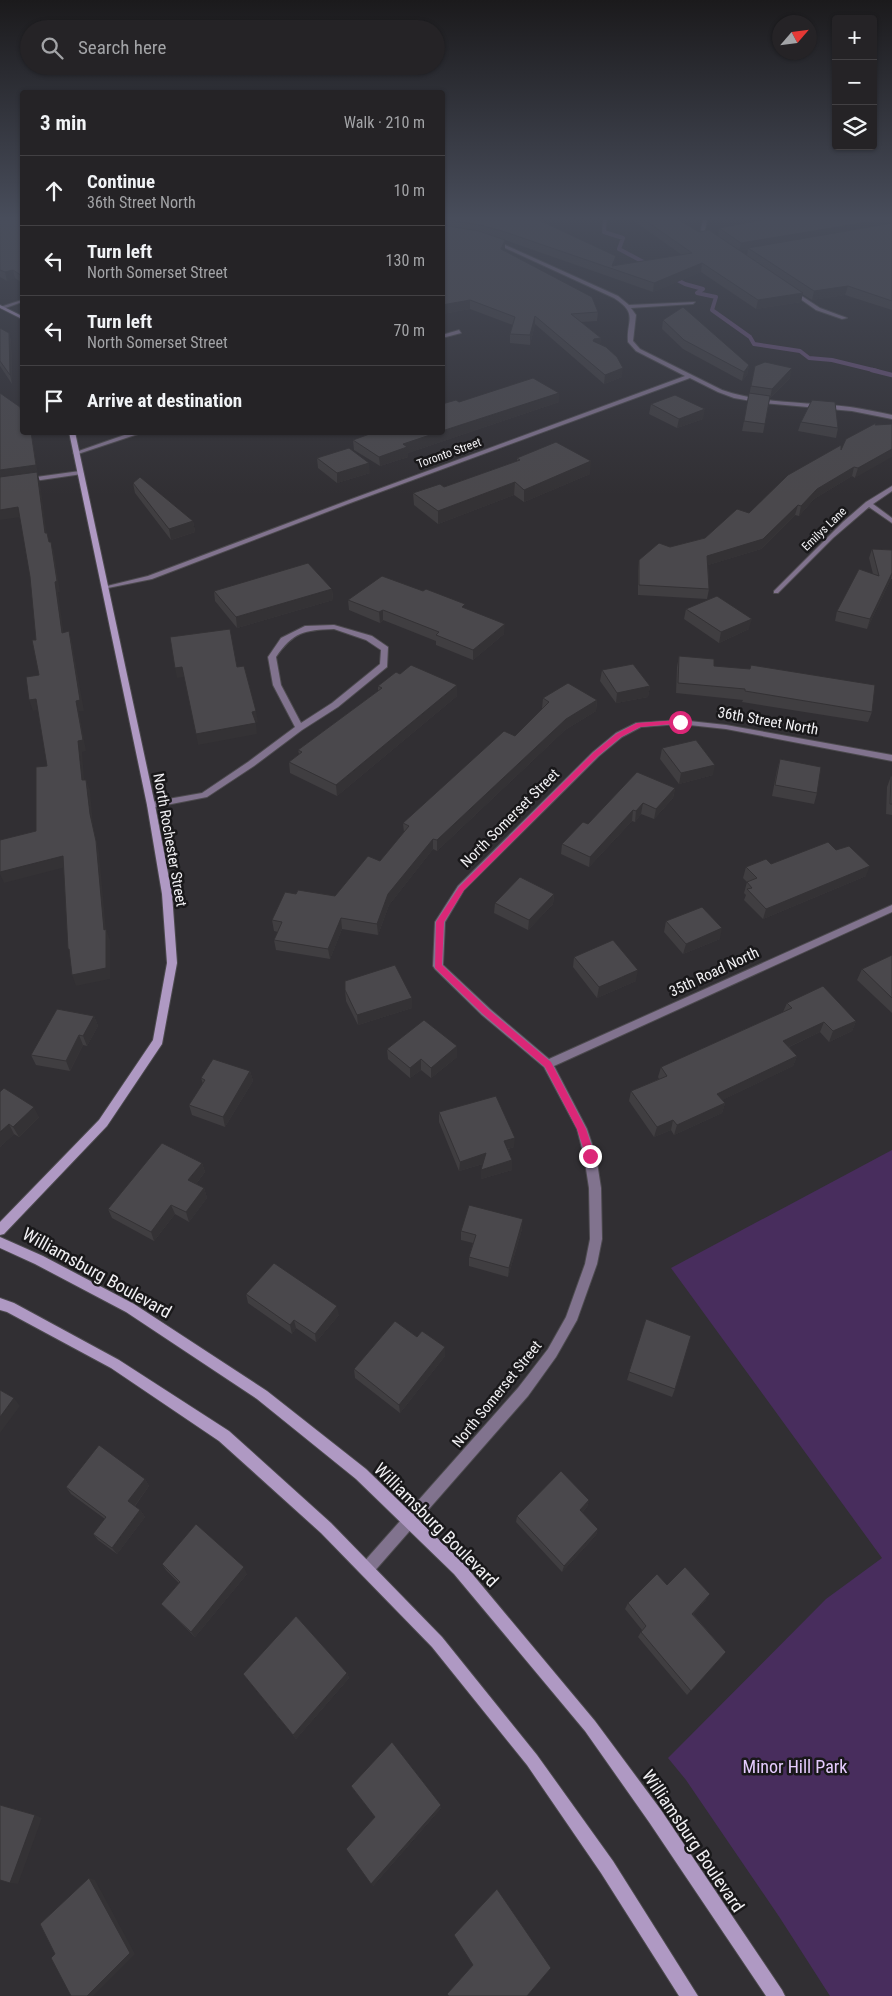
<!DOCTYPE html>
<meta charset="utf-8">
<style>
:root{--surface:#252326;--page:#2d2b2e;--text:#f1f3f6;--muted:#a3a4a7;--line:#424043}
body{margin:0;font-family:"Roboto Condensed",sans-serif;background:var(--page);color:var(--text)}
.controls{position:absolute;right:15px;top:15px;display:grid;overflow:hidden;border-radius:5px;box-shadow:0 1px 4px #0004}
.controls button{width:45px;height:45px;display:grid;place-items:center;padding:0;border:0;border-bottom:1px solid var(--line);background:var(--surface);color:var(--text);font:25px sans-serif}
.compass{position:absolute;left:772px;top:15px;width:45px;height:45px;border-radius:50%;background:var(--surface);box-shadow:0 1px 4px #0004;rotate:62deg}
.stop{position:absolute;width:15px;height:15px;margin:-11px;border:4px solid #db2777;border-radius:50%;background:#fff}
.stop.end{background:#db2777;border-color:#fff;box-shadow:0 1px 5px #0008}
.list{margin:0;padding:0;list-style:none}
h2{display:flex;justify-content:space-between;align-items:center;height:65px;margin:0;padding:0 20px;font-size:21px}
h2 small{font-size:16px;font-weight:400;color:var(--muted)}
.list li{display:grid;grid-template-columns:32px 1fr auto;gap:15px;align-items:center;box-sizing:border-box;height:70px;padding:0 20px;border-top:1px solid var(--line)}
.list b{display:block;font-size:19px;white-space:nowrap}
.list p{margin:0;font-size:16px;white-space:nowrap;color:var(--muted)}
.list em{font-size:16px;font-style:normal;color:var(--muted)}
.icon{flex:none;width:28px;height:28px;fill:none;stroke:currentColor;stroke-width:2;stroke-linecap:round;stroke-linejoin:round}
.map{position:relative;flex:none;width:892px;height:1996px;overflow:hidden}
.search{position:absolute;background:var(--surface);box-shadow:0 1px 4px #0004;left:20px;top:20px;width:425px;height:55px;display:flex;align-items:center;gap:12px;box-sizing:border-box;padding:0 18px;border-radius:28px;color:var(--muted);font-size:19px}
.panel{position:absolute;background:var(--surface);box-shadow:0 1px 4px #0004;left:20px;top:90px;width:425px;height:345px;border-radius:5px}
.map>svg:first-child{display:block}
.green{fill:#482d5d}
.lines{fill:none;stroke-linecap:round;stroke-linejoin:round}
.stream-far1{stroke:#665075;stroke-width:4}
.stream{stroke:#665075;stroke-width:4.5}
.street-casing{stroke:#4c4a4e;stroke-width:2}
.secondary-casing{stroke:#4c4a4e;stroke-width:2}
.street{fill:#81738e;fill-rule:evenodd}
.secondary{fill:#af99c3;fill-rule:evenodd}
.wall{fill:#403e41;fill-rule:evenodd}
.shaded-wall{fill:#343235}
.building{fill:#4a484c;stroke:#343235}
.route{fill:#db2777}
.labels{text-anchor:middle;stroke-width:5;stroke-linejoin:round;paint-order:stroke}
.far-street-label{font-size:12px;fill:#f1f0f3;stroke:#19181a}
.street-label{font-size:15px;fill:#f1f0f3;stroke:#19181a}
.near-street-label{font-size:18px;fill:#f1f0f3;stroke:#19181a}
.near-park-label{font-size:18px;fill:#e5cbfe;stroke:#19181a}
</style>
<div class="map">
<svg width="892" height="1996" viewBox="0 0 892 1996">
<rect width="100%" height="100%" fill="#312f33"/>
<path class="green" d="M892,1150V1996H830L780,1918L686,1780L668,1758L826,1599L882,1558L671,1268Z"/>
<g class="lines">
<path class="stream-far1" d="M605,216L604,232L623,238L619,249L651,266
M670,276L685,284L703,289L697,293L716,297L712,310L750,337L754,344L800,351L809,358L832,360L877,371"/>
<path class="stream" d="M872,370L892,375"/>
<defs>
<path id="street" d="M703,219L707,220L705,230L717,237V239H713L701,230Z
M492,239L618,296L629,305L695,302L693,304L631,308L636,315L633,341L640,349L722,390C762,404 808,402 850,407C864,409 878,412 892,415V419L852,411L763,403L734,398L718,392L690,378L353,502L152,579L103,589V587L148,576L349,500L685,376L636,351L628,342C626,320 639,314 614,298L490,241Z
M791,289L820,308L847,318L842,319L816,310L789,291Z
M22,300V302L3,309L0,307Z
M459,330L461,333L442,338V335Z
M133,432H144L78,454L73,453Z
M80,471L83,473L82,474L0,486V482Z
M892,486V491L873,504L892,518V523L869,507L833,538L778,593H774V591L843,522L866,502Z
M334,625L372,636L388,647L387,667L338,707L302,730L254,766L207,797L151,808L148,807L147,805L148,803L151,802L202,793L248,762L295,727L273,685L268,657L281,638L305,626ZM334,629L366,640L381,650L380,664L332,703L301,723L281,685L276,657C293,632 304,630 334,629Z
M680,720L726,725L892,755V761L726,729L680,724L641,727L622,737L599,756L464,890L445,922L443,965L490,1009L549,1059L892,905V912L554,1066L587,1129L596,1156L601,1188L602,1239L597,1264L577,1320L556,1357L528,1396L372,1574L367,1576L362,1574L360,1569L362,1564L518,1388L548,1349L566,1317L585,1264L590,1239L589,1188L584,1156L577,1129L544,1067L482,1015L435,969L433,966L435,922L458,886L593,752L616,733L636,723Z"/>
<path id="secondary" d="M0,305L22,316V319L0,308Z
M69,432H75L155,805L172,894L177,963L162,1044L107,1126L4,1234L0,1235V1222L99,1120L153,1040L167,963L162,894L147,805Z
M0,1237L43,1256L134,1304L267,1391L366,1469L464,1564L595,1721L661,1810L782,1990L785,1996H766L649,1822L585,1731L454,1574L356,1479L257,1399L126,1312L35,1264L0,1248Z
M0,1298L14,1303L119,1360L229,1431L331,1523L442,1637L537,1755L613,1861L698,1996H679L601,1873L527,1765L432,1647L321,1533L219,1441L111,1368L7,1312L0,1310Z"/>
</defs>
<use href="#street" class="street-casing"/>
<use href="#secondary" class="secondary-casing"/>
<use href="#street" class="street"/>
<use href="#secondary" class="secondary"/>
</g>
<path class="wall" d="M0,216H22V283L15,278L7,281L0,277Z
M442,216H530L615,265L682,255L627,216H672L699,232L718,236L719,228L794,217L892,216V310L845,295L812,300L802,294L801,302L756,309L701,272L653,292L505,240L504,250L598,312L597,321L581,322L601,338L600,344L622,377L604,384L535,324L530,345L510,343V334L513,325L470,309L442,314ZM748,250L747,255L740,251Z
M663,320L749,365L747,375L742,381L683,349L662,329Z
M0,328L9,333L11,342L12,384L0,366Z
M755,366L790,378L770,398L763,433L742,431Z
M459,402H559L408,453V457L380,466L354,450L353,440L442,432Z
M651,404L703,419L677,428L649,414Z
M801,422L838,428L836,438L798,431Z
M876,423L855,478L852,476L814,499L799,516L795,515L761,549L708,565L709,589L707,599L638,595V570L639,560L670,547L705,538L749,513L841,450Z
M317,458L370,473L337,483L318,468Z
M517,458L590,474L524,502L514,495L438,524L414,505L413,493L444,487L517,461Z
M133,483L193,521L195,532L171,540L135,493Z
M872,549L892,550V579H891L867,629L835,621L837,611L873,574L869,558Z
M332,589L333,600L237,628L215,601L214,591Z
M348,600L465,608L504,634L473,660L436,645V641L383,620L380,623L349,610Z
M686,609L749,629L719,643L684,619Z
M679,656L714,666L872,712L868,722L742,702L743,700L676,693L677,667Z
M602,670L650,686L648,697L616,703L600,681Z
M378,686L457,696L337,796L290,773L289,762L299,754L298,750L378,691Z
M543,698L597,700L596,711L565,730L437,851L433,849L389,905L378,935L342,929L330,959L276,950L274,940L278,932L274,931L272,920L296,894L335,896L380,861L404,833L403,823L515,736L542,709Z
M662,748L713,775L679,784L660,759Z
M780,759L817,793L814,804L772,796L777,770Z
M891,776H892V815L886,814L887,787Z
M675,788L673,798L654,819L641,814L635,822L632,821L589,867L561,854L562,844Z
M771,864L866,876L763,919L744,900L746,895L744,893L747,882L743,878L746,867Z
M554,894L553,904L528,930L494,913L495,903Z
M666,921L720,939L683,954L664,932Z
M892,955V1013L857,980L862,969Z
M574,957L636,981L597,998L573,967Z
M345,990L412,998V1008L358,1025L346,1001Z
M787,1003L856,1021L852,1031L829,1042L820,1032L789,1047L797,1056L793,1066L722,1100L725,1103L722,1113L674,1135L671,1130L654,1137L629,1101L631,1091L659,1079L658,1077L661,1067L783,1012Z
M94,1016L98,1026L87,1046L83,1045L70,1071L36,1065L31,1055Z
M457,1046V1057L431,1078L421,1070L410,1078L388,1059L387,1049Z
M250,1071L253,1081L225,1127L192,1115L189,1105L203,1084L201,1078Z
M0,1092L39,1117L19,1137L14,1134L0,1147Z
M439,1112L514,1147L508,1149L512,1160V1170L481,1179L483,1164L459,1171L439,1122Z
M202,1163L205,1172L196,1184L204,1188L207,1198L189,1222L175,1214L154,1241L112,1218L108,1209Z
M522,1229L508,1277L469,1266V1257L473,1243L461,1240V1231Z
M246,1294L339,1315L316,1342L296,1328L292,1334L248,1303Z
M646,1319L675,1389L672,1397L627,1380Z
M417,1337L445,1347V1356L400,1413L355,1378L354,1369Z
M145,1479L149,1486L135,1506L140,1510L145,1517L117,1554L98,1540L93,1534L105,1519L71,1494L66,1487Z
M589,1500L587,1507L582,1513L598,1529L596,1535L562,1572L516,1522L517,1516Z
M162,1564L247,1574L195,1637L166,1609L161,1604L179,1583L166,1570Z
M667,1585L706,1600L693,1614L726,1652L687,1695L638,1637L642,1630L625,1609L628,1603Z
M347,1673L349,1678L296,1739L243,1674Z
M351,1786L441,1808L373,1886L375,1817Z"/>
<path class="shaded-wall" d="M892,218V226L748,248V250L739,251L741,243Z
M505,240V249L501,257V249Z
M616,256L615,264L613,269L612,266Z
M702,263L701,272L653,292L654,283Z
M13,270L15,278L7,281L5,272Z
M848,286L845,295L812,300L814,291Z
M803,293L801,302L756,309L758,300Z
M470,300V309L442,314V305Z
M535,316V324L530,345V335Z
M9,333L11,342L12,384L10,375Z
M601,338L600,347L593,341L594,339Z
M749,365L747,375L742,381L744,372Z
M623,368L622,377L604,384L605,375Z
M792,368L790,378L770,398L772,389Z
M559,393V402L408,453V457L380,466L379,457L403,444L439,432H442V431Z
M705,409L703,419L677,428L679,419Z
M31,432L33,441L38,475L40,482L48,544L0,480V470Z
M892,449V457L855,478L858,468Z
M591,461L590,474L524,502V490Z
M369,463L370,473L337,483V473Z
M854,467L852,476L814,499L799,516L801,506L817,489Z
M515,482L514,495L438,524V511Z
M798,505L795,515L761,549L705,566L707,556Z
M18,507L21,517L0,520V510Z
M193,521L195,532L171,540L169,529Z
M51,542L54,552L60,592H58L65,643L62,633L55,582Z
M892,573L891,579L867,629L870,619Z
M332,589L333,600L237,628L236,617Z
M383,610V620L380,623L379,612Z
M752,619L749,629L719,643L721,632Z
M505,624L504,634L473,660V650Z
M69,631L72,642L84,711H79L86,751L82,752L85,791L82,780L78,741L76,701Z
M182,667L184,677L177,678L175,668Z
M457,685V696L337,796L336,785Z
M650,686L648,697L616,703L617,693Z
M36,699L40,709L33,711L29,700Z
M597,700L596,711L565,730L437,851V840L566,719Z
M256,711L258,722H254L252,712Z
M256,723L257,734L198,745L196,734Z
M715,765L713,775L679,784L681,773Z
M86,780L90,790L93,825L99,852L106,930V929L110,940V979L76,986L72,975L104,930Z
M675,788L673,798L654,819L656,809Z
M643,803L641,814L635,822L636,811Z
M633,810L632,821L589,867L590,857Z
M433,839V849L389,905L378,935L377,924L388,894Z
M63,856L66,867L4,883L0,874V872Z
M870,866L866,876L763,919L766,909Z
M554,894L553,904L528,930L529,920Z
M341,918L342,929L330,959L328,949Z
M722,928L720,939L683,954L686,944Z
M638,970L636,981L597,998L599,987Z
M412,998V1008L358,1025L357,1015Z
M94,1016L98,1026L87,1046L83,1036Z
M856,1021L852,1031L829,1042L833,1031Z
M824,1022L820,1032L780,1051L783,1041Z
M79,1035L83,1045L70,1071L66,1061Z
M457,1046V1057L431,1078V1068Z
M797,1056L793,1066L714,1104L717,1094Z
M421,1059V1070L410,1078V1068Z
M250,1071L253,1081L225,1127L223,1117Z
M725,1103L722,1113L674,1135L677,1125Z
M34,1107L39,1117L19,1137L13,1127Z
M673,1120L671,1130L654,1137L657,1127Z
M9,1124L14,1134L0,1147V1132Z
M515,1138L514,1147L503,1150L504,1141Z
M486,1153V1163L459,1171L460,1162Z
M512,1160V1170L481,1179V1170Z
M202,1163L205,1172L192,1189L188,1180Z
M204,1188L207,1198L189,1222L186,1212Z
M171,1205L175,1214L154,1241L151,1232Z
M523,1219L522,1229L508,1277L509,1268Z
M337,1306L339,1315L316,1342L315,1334Z
M294,1320L296,1328L292,1334L290,1325Z
M445,1347V1356L400,1413L399,1405Z
M14,1398L20,1406L0,1433V1417Z
M145,1479L149,1486L133,1508L128,1501Z
M589,1500L587,1507L578,1517L580,1510Z
M140,1510L145,1517L117,1554L112,1548Z
M598,1529L596,1535L562,1572L564,1566Z
M244,1567L247,1574L195,1637L191,1632Z
M710,1594L706,1600L688,1619L692,1614Z
M347,1673L349,1678L296,1739L293,1735Z
M441,1805V1808L373,1886L371,1884Z
M35,1815L42,1818L18,1884L10,1883Z
M89,1878L95,1880L135,1954L93,1996H87Z"/>
<path class="building" d="M0,216H22V276L13,270L5,272L0,270Z
M442,216H530L616,256L612,266L692,253L639,216H672L699,232L709,230L803,293L758,300L702,263L654,283L502,231L480,225L442,219Z
M783,216H792L794,217L802,216H892V218L741,243L719,228Z
M892,223V301L848,286L814,291L748,248Z
M442,225L479,231L505,240L501,249L592,297L598,312L571,314L601,338L594,339L593,341L606,347L617,357L623,368L605,375L535,316L530,335L510,334L515,317L470,300L442,305Z
M683,307L749,365L744,372L684,340L663,320Z
M0,328L9,333L10,375L0,361Z
M765,362L792,368L772,389L751,386L755,366Z
M533,378L559,393L442,431V404L456,400L459,402Z
M0,393L20,407L22,420V432H31L36,465L0,470Z
M749,393L770,396L765,424L744,421Z
M675,395L705,409L679,419L651,404Z
M812,400L835,402L838,428L801,422Z
M876,423L875,425L892,424V449L858,468L854,467L817,489L801,506L798,505L763,539L707,556L709,589L639,585V560L659,543L670,547L705,538L737,509L749,513L788,475L841,445V450L846,439Z
M375,432H439L403,444L407,447L379,457L353,440Z
M556,442L591,461L524,490L515,482L438,511L413,493L440,484L444,487L520,460L517,458Z
M349,448L369,463L337,473L317,458Z
M37,472L45,533H47L49,542H51L57,581L55,582L62,633L69,631L80,700L76,701L83,740L78,741L82,780H86L90,814L96,841L104,930L106,929V968L72,975L69,949H68L63,856L0,872V840L36,831V767L47,766L36,699L29,700L26,677L39,675L32,640H36L30,577L18,507L0,510V477Z
M140,477L193,521L169,529L133,483Z
M872,549L892,550V573L870,619L837,611L859,569L879,576Z
M308,563L332,589L236,617L214,591Z
M382,576L423,591L426,589L465,604L462,607L505,624L473,650L436,635L439,632L383,610L379,612L348,600Z
M717,596L752,619L721,632L686,609Z
M230,629L237,667L244,666L256,711L252,712L256,723L196,734L182,667L175,668L170,637Z
M679,656L714,659V666L750,669L751,665L875,685L872,712L745,691V689L678,683Z
M633,664L650,686L617,693L602,670Z
M411,665L457,685L336,785L289,762L302,752L298,750L382,688L378,686L396,672L400,674Z
M568,683L597,700L566,719L437,840L433,839L388,894L377,924L341,918L328,949L274,940L282,922L272,920L285,892L296,894L298,890L335,896L368,856L380,861L409,826L403,823L504,731L515,736L549,702L543,698Z
M696,740L715,765L681,773L662,748Z
M780,759L821,767L817,793L775,785Z
M637,772L675,788L656,809L643,803L636,811L633,810L590,857L562,844L583,822L588,824Z
M891,776H892V804H890Z
M828,842L836,850L849,846L870,866L766,909L747,889L752,888L747,882L757,878L746,867L766,859L771,864Z
M520,877L554,894L529,920L495,903Z
M702,907L722,928L686,944L666,921Z
M613,940L638,970L599,987L574,957Z
M892,955V998L862,969Z
M395,965L412,998L357,1015L345,990V981Z
M823,986L856,1021L833,1031L824,1022L783,1041L797,1056L717,1094L725,1103L677,1125L673,1120L657,1127L631,1091L667,1076L661,1067L792,1008L787,1003Z
M57,1009L94,1016L83,1036L79,1035L66,1061L31,1055Z
M424,1020L457,1046L431,1068L421,1059L410,1068L387,1049Z
M213,1059L250,1071L223,1117L189,1105L205,1080L201,1078Z
M4,1088L34,1107L13,1127L9,1124L0,1132V1092Z
M496,1096L515,1138L504,1141L512,1160L481,1170L486,1153L460,1162L439,1112Z
M162,1143L202,1163L188,1180L204,1188L186,1212L171,1205L151,1232L108,1209Z
M469,1205L523,1219L509,1268L469,1257L476,1235L461,1231Z
M274,1263L337,1306L315,1334L294,1320L290,1325L246,1294Z
M646,1319L691,1336L675,1389L629,1372Z
M395,1321L417,1337L422,1331L445,1347L399,1405L354,1369Z
M0,1390L14,1398L0,1417Z
M99,1445L145,1479L128,1501L140,1510L112,1548L93,1534L106,1517L66,1487Z
M561,1471L589,1500L580,1510L598,1529L564,1566L517,1516Z
M196,1524L244,1567L191,1632L161,1604L180,1582L162,1564Z
M685,1567L710,1594L692,1614L726,1652L691,1691L641,1632L646,1626L628,1603L657,1574L667,1585Z
M296,1616L347,1673L293,1735L243,1674Z
M392,1742L441,1805L371,1884L346,1849L375,1817L351,1786Z
M0,1805L35,1815L10,1883L0,1880Z
M89,1878L130,1953L87,1996H71L51,1958L55,1954L40,1924Z
M497,1889L551,1968L527,1996H449L447,1994L473,1965L454,1935Z"/>
<linearGradient id="sky" x2="0" y2="1"><stop stop-color="#1b1a1c"/><stop offset="0.44" stop-color="#484d5b"/><stop offset="1" stop-color="#484d5b" stop-opacity="0"/></linearGradient>
<rect width="892" height="495" fill="url(#sky)"/>
<path class="route" d="M680,720H683V723L640,727L621,737L598,756L464,890L444,922L442,965L489,1010L551,1062L586,1129L595,1156L590,1160L586,1156L577,1129L545,1067L483,1014L435,968L436,922L459,887L593,753L616,734L637,723Z"/>
<g class="labels">
<g class="far-street-label">
<text transform="translate(449 453) rotate(-20)" y="4">Toronto Street</text>
<text transform="translate(824 529) rotate(-44)" y="4">Emilys Lane</text>
</g>
<g class="street-label">
<text transform="translate(768 721) rotate(10)" y="5">36th Street North</text>
<text transform="translate(510 818) rotate(-45)" y="5">North Somerset Street</text>
<text transform="translate(170 840) rotate(80)" y="5">North Rochester Street</text>
<text transform="translate(714 972) rotate(-25)" y="5">35th Road North</text>
<text transform="translate(497 1394) rotate(-51)" y="5">North Somerset Street</text>
</g>
<g class="near-street-label">
<text transform="translate(97 1273) rotate(29)" y="6">Williamsburg Boulevard</text>
<text transform="translate(436 1525) rotate(45)" y="6">Williamsburg Boulevard</text>
<text transform="translate(693 1841) rotate(56)" y="6">Williamsburg Boulevard</text>
</g>
<g class="near-park-label">
<text x="795" y="1773">Minor Hill Park</text>
</g>
</g>
</svg>
<div class="controls">
<button>+</button>
<button>−</button>
<button><svg class="icon" aria-label="layers" viewBox="0 0 24 24"><path d="M12 4l9 5-9 5-9-5zM3 14l9 5 9-5"/></svg></button>
</div>
<svg class="compass" viewBox="-18 -18 36 36"><path d="M0-13l5 13h-10z" fill="#e53935"/><path d="M0 13l5-13h-10z" fill="#a3a4a7"/></svg>
<div class="stop" style="left:680px;top:722px"></div>
<div class="stop end" style="left:590px;top:1156px"></div>
<div class="search"><svg class="icon" aria-label="search" viewBox="0 0 24 24"><circle cx="10" cy="10" r="6"/><path d="M15 15l6 6"/></svg>Search here</div>
<section class="panel">
<h2>3 min<small>Walk · 210 m</small></h2>
<ul class="list">
<li><svg class="icon" aria-label="ahead" viewBox="0 0 24 24"><path d="M12 20V5M6 11l6-6 6 6"/></svg><div><b>Continue</b><p>36th Street North</p></div><em>10 m</em></li>
<li><svg class="icon" aria-label="left" viewBox="0 0 24 24"><path d="M17 20v-9H6M10 6l-5 5 5 5"/></svg><div><b>Turn left</b><p>North Somerset Street</p></div><em>130 m</em></li>
<li><svg class="icon" aria-label="left" viewBox="0 0 24 24"><path d="M17 20v-9H6M10 6l-5 5 5 5"/></svg><div><b>Turn left</b><p>North Somerset Street</p></div><em>70 m</em></li>
<li><svg class="icon" aria-label="arrive" viewBox="0 0 24 24"><path d="M6 21V4h12l-3 4 3 4H6"/></svg><div><b>Arrive at destination</b></div></li>
</ul>
</section>
</div>
